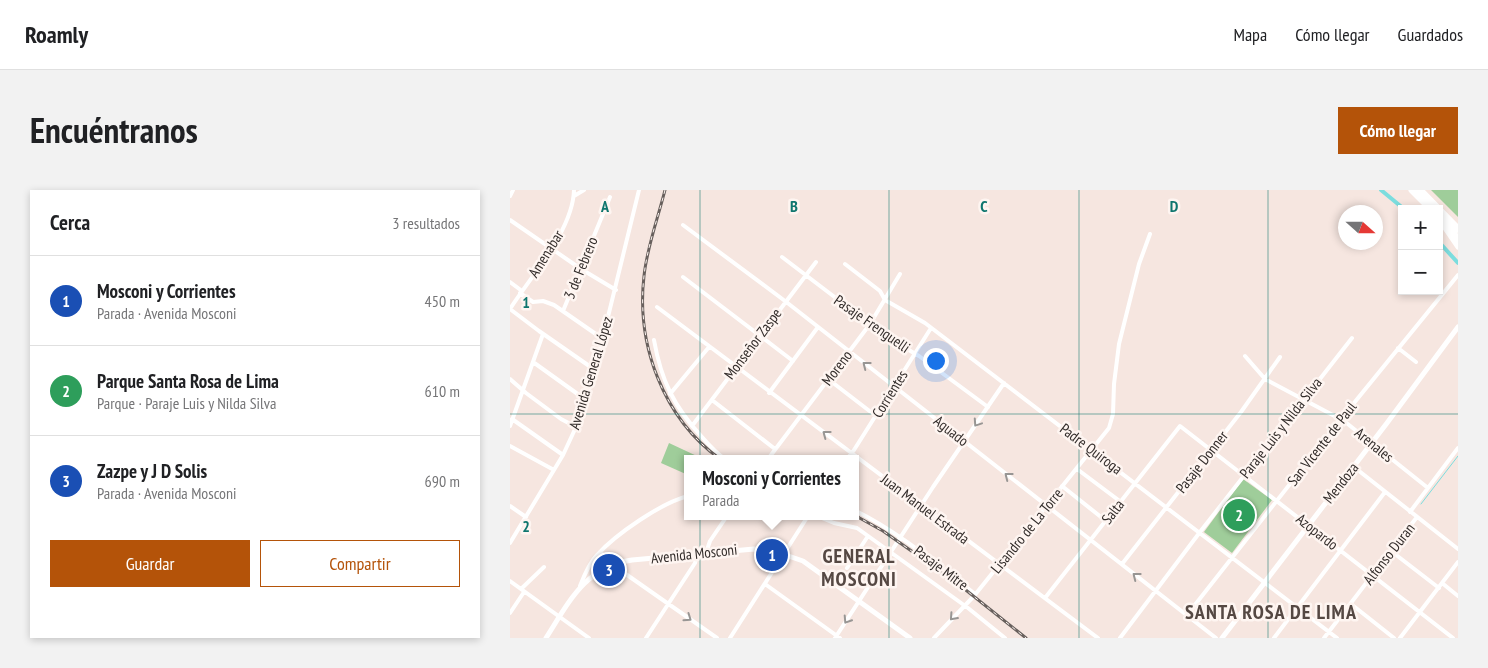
<!DOCTYPE html>
<html lang="es">
<meta charset="utf-8">
<style>
:root{--surface:#fff;--page:#f2f2f2;--text:#202124;--muted:#757577;--line:#e0e0e0;--accent:#b45309}
body{margin:0;font-family:"PT Sans Narrow",sans-serif;background:var(--page);color:var(--text)}
.controls{position:absolute;right:15px;top:15px;display:grid;overflow:hidden;border-radius:0px;box-shadow:0 2px 8px #0003}
.controls button{width:45px;height:45px;display:grid;place-items:center;padding:0;border:0;border-bottom:1px solid var(--line);background:var(--surface);color:var(--text);font:25px sans-serif}
.compass{position:absolute;left:828px;top:15px;width:45px;height:45px;border-radius:50%;background:var(--surface);box-shadow:0 2px 8px #0003;rotate:111deg}
.you{position:absolute;left:425px;top:170px;width:18px;height:18px;margin:-12px;border:4px solid #fff;border-radius:50%;background:#1a73e8;box-shadow:0 0 0 8px #1a73e833}
.badge{display:grid;place-items:center;width:32px;height:32px;border-radius:50%;background:var(--accent);color:#fff;font-size:16px;font-weight:700}
.pin{position:absolute;translate:-50% -50%;border:2px solid #fff;box-shadow:0 1px 5px #0006}
.popup{position:absolute;left:174px;top:265px;width:175px;height:65px;box-sizing:border-box;display:grid;place-content:center;border-radius:0px;background:var(--surface);filter:drop-shadow(0 1px 4px #0005);font-size:16px;white-space:nowrap;color:var(--muted)}
.popup b{font-size:19px;color:var(--text)}
.popup::after{content:'';position:absolute;left:50%;top:100%;margin-left:-10px;border:10px solid transparent;border-top-color:var(--surface)}
.list{margin:0;padding:0;list-style:none}
h2{display:flex;justify-content:space-between;align-items:center;height:65px;margin:0;padding:0 20px;font-size:21px}
h2 small{font-size:16px;font-weight:400;color:var(--muted)}
.list li{display:grid;grid-template-columns:32px 1fr auto;gap:15px;align-items:center;box-sizing:border-box;height:90px;padding:0 20px;border-top:1px solid var(--line)}
.list b{display:block;font-size:19px;white-space:nowrap}
.list p{margin:0;font-size:16px;white-space:nowrap;color:var(--muted)}
.list em{font-size:16px;font-style:normal;color:var(--muted)}
.actions{display:flex;gap:10px;padding:15px 20px}
.actions a{flex:1;padding:11px 0;border:1px solid var(--accent);border-radius:0px;text-align:center;font-size:18px;color:var(--accent)}
.actions .main{background:var(--accent);color:#fff}
.map{position:relative;flex:none;width:948px;height:448px;overflow:hidden;border-radius:0px}
header{display:flex;align-items:center;gap:30px;box-sizing:border-box;height:70px;padding:0 25px;background:var(--surface);border-bottom:1px solid var(--line)}
header strong{font-size:24px}
nav{display:flex;gap:28px;margin-inline-start:auto;font-size:18px}
.intro{display:flex;align-items:center;justify-content:space-between;box-sizing:border-box;height:120px;padding:0 30px}
h1{margin:0;font-size:35px}
.button{padding:12px 22px;border-radius:0px;background:var(--accent);color:#fff;font-size:18px;font-weight:700}
main{display:flex;gap:30px;padding:0 30px}
aside{flex:1;background:var(--surface);border-radius:0px;box-shadow:0 2px 8px #0003}
.map>svg:first-child{display:block}
.green{fill:#9fcd9a}
.lines{fill:none;stroke-linecap:round;stroke-linejoin:round}
.stream{stroke:#7cddde;stroke-width:1}
.canal{stroke:#7cddde;stroke-width:4}
.street{stroke:#fff;stroke-width:4}
.secondary{stroke:#fff;stroke-width:5}
.highway{stroke:#fff;stroke-width:7}
.rail-casing{stroke:#68605d;stroke-width:3}
.rail{stroke:#fef5f1;stroke-width:1;stroke-dasharray:4;stroke-linecap:butt}
.oneway{stroke:#989694}
.grid{fill:none;stroke:#0f766e;stroke-width:1;stroke-opacity:0.55}
.labels{text-anchor:middle;stroke-width:5;stroke-linejoin:round;paint-order:stroke}
.street-label{font-size:15px;fill:#322c2a;stroke:#fef5f1}
.district-label{font-size:20px;font-weight:bold;letter-spacing:1px;fill:#554843;stroke:#fef5f1}
.grid-label{font-size:16px;text-anchor:middle;font-weight:bold;fill:#0f766e;stroke:#fef5f1;stroke-width:5;stroke-linejoin:round;paint-order:stroke}
</style>
<header>
<strong>Roamly</strong>
<nav><a>Mapa</a><a>Cómo llegar</a><a>Guardados</a></nav>
</header>
<div class="intro"><h1>Encuéntranos</h1><a class="button">Cómo llegar</a></div>
<main>
<aside>
<h2>Cerca<small>3 resultados</small></h2>
<ul class="list">
<li><span class="badge" style="background:#1a4fb4">1</span><div><b>Mosconi y Corrientes</b><p>Parada · Avenida Mosconi</p></div><em>450 m</em></li>
<li><span class="badge" style="background:#2e9e5b">2</span><div><b>Parque Santa Rosa de Lima</b><p>Parque · Paraje Luis y Nilda Silva</p></div><em>610 m</em></li>
<li><span class="badge" style="background:#1a4fb4">3</span><div><b>Zazpe y J D Solis</b><p>Parada · Avenida Mosconi</p></div><em>690 m</em></li>
</ul>
<div class="actions"><a class="main">Guardar</a><a>Compartir</a></div>
</aside>
<div class="map">
<svg width="948" height="448" viewBox="0 0 948 448">
<rect width="100%" height="100%" fill="#f6e6e0"/>
<path class="green" d="M921,0H948V27Z
M159,253L189,267L188,269H178V285L151,273Z
M733,289L762,310L722,363L694,342Z"/>
<g class="lines">
<path class="stream" d="M911,314L948,266"/>
<path class="canal" d="M871,0L894,19
M929,52L948,73"/>
<path class="street" d="M0,6L3,0
M64,6L74,0
M0,30L71,79L106,100
M173,35L275,111L706,448
M272,67L360,134L392,156L409,166L478,217
M335,74L370,101L375,110L415,133L827,448
M173,87L283,171
M0,92L12,101
M10,103L23,112L33,111L44,115L93,149
M147,117L588,448
M0,119C21,86 63,40 64,0
M0,119L29,141L85,180
M53,121L100,7
M144,150C151,190 164,217 192,247C199,255 206,263 215,269
M888,158L906,172
M735,166L755,189L834,231L918,298
M23,172L76,210
M0,189L16,203L51,229L66,237
M318,189L366,226
M259,203L308,137
M160,204L199,157
M202,210L265,259
M2,229L53,265
M0,236L33,144
M182,236L306,72
M0,256L44,280
M258,269L360,134L390,84
M337,269L344,260L421,138
M844,277L948,359
M567,279L611,312
M552,296L596,331
M0,316L16,327
M346,321C389,342 427,375 465,404
M900,322L948,258
M307,326L324,333L347,338L458,418L495,448
M0,353L53,265L66,237L85,180L129,0
M881,361L929,398
M90,362L110,380L207,448
M196,363L200,351L217,326
M612,374L731,222L770,167
M337,378L358,346
M0,391L79,448
M932,393L948,406
M255,394L330,448
M70,396C74,386 79,373 87,365C106,344 151,313 178,306
M11,399L34,377
M535,408L670,236L943,448
M841,414L884,448
M0,423L14,402
M677,425L831,229L948,85
M136,448L185,373L187,364
M220,448L298,326
M325,448L423,297L494,193
M424,448L464,406L599,238L603,224L604,194L609,154L629,74L640,44
M610,448L690,342L842,148
M764,448L875,302
M814,448L907,327
M890,448L948,372"/>
<path class="secondary" d="M935,38L948,57
M36,448C59,412 75,377 122,370L244,359L264,361L293,371L400,448
M712,448L877,233L948,137"/>
<path class="highway" d="M902,0L921,19
M910,0L948,39
M929,27L948,49"/>
<defs>
<path id="rail" d="M155,0C148,28 137,57 134,86C126,154 153,228 210,269
M346,326L373,341L447,393L516,448"/>
</defs>
<use href="#rail" class="rail-casing"/>
<use href="#rail" class="rail"/>
</g>
<defs><path id="oneway-chevron" d="M-2-3.5L2.5 0L-2 3.5" fill="none" stroke-width="1.6" stroke-linecap="round" stroke-linejoin="round" transform="scale(1.25)"/></defs>
<g class="oneway">
<use href="#oneway-chevron" transform="translate(356 175) rotate(-142)"/>
<use href="#oneway-chevron" transform="translate(467 233) rotate(124)"/>
<use href="#oneway-chevron" transform="translate(316 244) rotate(-143)"/>
<use href="#oneway-chevron" transform="translate(498 286) rotate(-142)"/>
<use href="#oneway-chevron" transform="translate(626 386) rotate(-142)"/>
<use href="#oneway-chevron" transform="translate(443 427) rotate(132)"/>
<use href="#oneway-chevron" transform="translate(178 428) rotate(35)"/>
<use href="#oneway-chevron" transform="translate(337 430) rotate(123)"/>
</g>
<path class="grid" d="M190,0V448M379,0V448M569,0V448M758,0V448M0,224H948"/>
<g class="labels">
<g class="street-label">
<text transform="translate(36 64) rotate(-58)" y="5">Amenabar</text>
<text transform="translate(71 78) rotate(-68)" y="5">3 de Febrero</text>
<text transform="translate(362 134) rotate(35)" y="5">Pasaje Frenguelli</text>
<text transform="translate(243 154) rotate(-53)" y="5">Monseñor Zaspe</text>
<text transform="translate(327 178) rotate(-53)" y="5">Moreno</text>
<text transform="translate(81 183) rotate(-73)" y="5">Avenida General López</text>
<text transform="translate(380 204) rotate(-58)" y="5">Corrientes</text>
<text transform="translate(771 238) rotate(-52)" y="5">Paraje Luis y Nilda Silva</text>
<text transform="translate(441 241) rotate(38)" y="5">Aguado</text>
<text transform="translate(812 254) rotate(-52)" y="5">San Vicente de Paul</text>
<text transform="translate(864 255) rotate(39)" y="5">Arenales</text>
<text transform="translate(581 259) rotate(37)" y="5">Padre Quiroga</text>
<text transform="translate(692 272) rotate(-52)" y="5">Pasaje Donner</text>
<text transform="translate(831 293) rotate(-52)" y="5">Mendoza</text>
<text transform="translate(415 319) rotate(37)" y="5">Juan Manuel Estrada</text>
<text transform="translate(603 322) rotate(-52)" y="5">Salta</text>
<text transform="translate(517 341) rotate(-51)" y="5">Lisandro de La Torre</text>
<text transform="translate(807 342) rotate(38)" y="5">Azopardo</text>
<text transform="translate(184 364) rotate(-6)" y="5">Avenida Mosconi</text>
<text transform="translate(879 364) rotate(-52)" y="5">Alfonso Duran</text>
<text transform="translate(431 378) rotate(37)" y="5">Pasaje Mitre</text>
</g>
<g class="district-label">
<text x="349" y="373">GENERAL<tspan x="349" dy="23">MOSCONI</tspan></text>
<text x="761" y="429">SANTA ROSA DE LIMA</text>
</g>
</g>
<g class="grid-label">
<text x="95" y="22">A</text>
<text x="284" y="22">B</text>
<text x="474" y="22">C</text>
<text x="664" y="22">D</text>
<text x="16" y="118">1</text>
<text x="16" y="342">2</text>
</g>
</svg>
<div class="controls">
<button>+</button>
<button>−</button>
</div>
<svg class="compass" viewBox="-18 -18 36 36"><path d="M0-13l5 13h-10z" fill="#e53935"/><path d="M0 13l5-13h-10z" fill="#757577"/></svg>
<div class="you"></div>
<div class="pin badge" style="left:262px;top:365px;background:#1a4fb4">1</div>
<div class="popup"><b>Mosconi y Corrientes</b>Parada</div>
<div class="pin badge" style="left:729px;top:325px;background:#2e9e5b">2</div>
<div class="pin badge" style="left:99px;top:380px;background:#1a4fb4">3</div>
</div>
</main>
